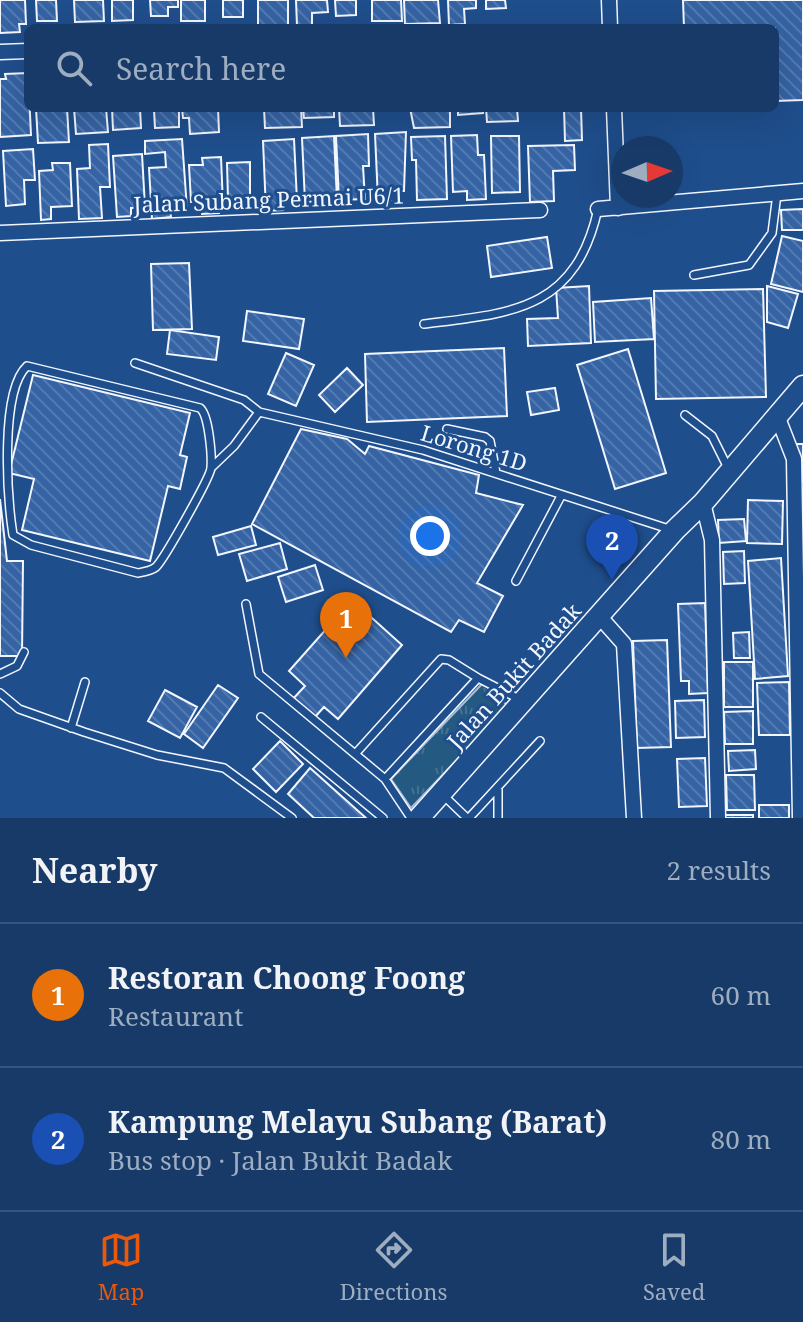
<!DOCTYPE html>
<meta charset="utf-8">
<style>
:root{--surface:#173a69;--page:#20416f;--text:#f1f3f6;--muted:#9eadc0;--line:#36547d;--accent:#ea580c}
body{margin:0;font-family:"Noto Serif",serif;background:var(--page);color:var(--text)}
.compass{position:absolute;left:611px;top:136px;width:72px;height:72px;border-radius:50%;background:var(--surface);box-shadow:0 8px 32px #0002;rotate:88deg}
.you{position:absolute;left:430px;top:536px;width:28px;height:28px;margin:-20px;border:6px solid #fff;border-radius:50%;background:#1a73e8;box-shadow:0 0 0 12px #1a73e833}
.badge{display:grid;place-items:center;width:52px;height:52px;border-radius:50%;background:var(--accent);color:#fff;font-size:26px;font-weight:700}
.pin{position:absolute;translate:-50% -66px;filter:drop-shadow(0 2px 4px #0008)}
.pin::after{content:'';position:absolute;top:42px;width:28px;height:24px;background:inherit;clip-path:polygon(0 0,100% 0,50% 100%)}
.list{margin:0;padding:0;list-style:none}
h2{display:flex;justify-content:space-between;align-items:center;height:104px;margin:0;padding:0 32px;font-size:34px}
h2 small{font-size:26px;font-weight:400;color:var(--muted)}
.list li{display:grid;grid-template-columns:52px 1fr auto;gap:24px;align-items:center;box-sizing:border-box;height:144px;padding:0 32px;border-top:2px solid var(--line)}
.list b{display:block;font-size:30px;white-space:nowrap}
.list p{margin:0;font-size:26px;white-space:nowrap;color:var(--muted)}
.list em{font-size:26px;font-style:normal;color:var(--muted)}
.icon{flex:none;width:44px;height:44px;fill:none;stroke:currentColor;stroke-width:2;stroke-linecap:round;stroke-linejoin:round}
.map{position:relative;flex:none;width:803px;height:818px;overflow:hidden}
.search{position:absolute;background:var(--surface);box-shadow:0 8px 32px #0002;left:24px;right:24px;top:24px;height:88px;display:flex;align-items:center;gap:20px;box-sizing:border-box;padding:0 28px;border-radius:12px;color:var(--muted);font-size:30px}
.sheet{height:392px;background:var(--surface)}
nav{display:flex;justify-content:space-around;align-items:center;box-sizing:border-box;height:112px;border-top:2px solid var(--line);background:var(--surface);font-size:22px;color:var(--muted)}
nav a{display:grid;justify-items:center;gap:4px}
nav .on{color:var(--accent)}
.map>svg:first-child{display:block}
.grass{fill:url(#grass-tufts);stroke:#a8bbd7;stroke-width:2}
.building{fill:url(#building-back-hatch);stroke:#f2f6ff;stroke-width:2}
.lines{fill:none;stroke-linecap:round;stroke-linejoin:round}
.service-casing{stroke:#f2f6ff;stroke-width:10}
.minor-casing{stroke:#f2f6ff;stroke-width:17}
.secondary-casing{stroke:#f2f6ff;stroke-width:23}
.service{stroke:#1f4e8c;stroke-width:7}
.minor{stroke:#1f4e8c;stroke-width:14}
.secondary{stroke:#1f4e8c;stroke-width:20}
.labels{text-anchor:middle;stroke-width:6;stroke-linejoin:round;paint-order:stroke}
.street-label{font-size:22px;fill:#f2f6ff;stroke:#1f4e8c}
</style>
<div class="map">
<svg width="803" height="818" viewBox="0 0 803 818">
<defs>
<pattern id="grass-tufts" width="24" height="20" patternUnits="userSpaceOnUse" patternTransform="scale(2)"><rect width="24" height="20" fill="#245a82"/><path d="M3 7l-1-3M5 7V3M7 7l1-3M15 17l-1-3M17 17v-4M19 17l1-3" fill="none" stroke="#447295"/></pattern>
<pattern id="building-back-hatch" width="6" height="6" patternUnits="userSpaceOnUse" patternTransform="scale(2)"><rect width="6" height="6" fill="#3563a3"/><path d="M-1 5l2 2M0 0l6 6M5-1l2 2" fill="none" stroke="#537ab1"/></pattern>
</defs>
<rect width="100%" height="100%" fill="#1f4e8c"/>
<path class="grass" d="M483,683L508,706L411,808L391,779Z"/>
<path class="building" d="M0,0H25L26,24H19L20,32L0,33Z
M36,0H56L57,21H37Z
M74,0H103L104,21L75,22Z
M112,0H133V20L112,21Z
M150,0H178V7H168V16H151Z
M181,0H205V21H181Z
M223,0H243V17H223Z
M258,0H288V28H258Z
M296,0H327L328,12L312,13V25L297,26Z
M335,0H356V15L336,16Z
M372,0H401L402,21H372Z
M404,0H438L440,23L405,24Z
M448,0H476V8L464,9L465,24L449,25Z
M486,0H505L506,8L486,9Z
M683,0H803V100L775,101V28H684Z
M28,73L31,135L0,137V79H6L5,74Z
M36,108H67L69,142L38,143Z
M74,108H106L108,132L76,134Z
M112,108H140L141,128L113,130Z
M150,108H179V127L155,128L154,110Z
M182,108H218L219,132L190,134L189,118H183Z
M227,108H253V110L227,111Z
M264,108H301L302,127L265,128Z
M303,108H334V117L304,118Z
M339,108H373L374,125L340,126Z
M410,108H450V127L414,128Z
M458,108H483V113L458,115Z
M486,108H517L518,121L487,122Z
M521,108H547V110L521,111Z
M564,108H581L582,140L565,141Z
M406,132L404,191H390L391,200H378L375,134Z
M368,134L369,166H363L365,199L339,200L336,136Z
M477,135L478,155H484L486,199L467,200V191L453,192L451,136Z
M334,136L337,200L305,202L302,138Z
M445,136L447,199L417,200L416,160H412L411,137Z
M491,136H519L520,192L492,193Z
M182,139L187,209L170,210L171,217L152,219L149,168L166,167L165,152L145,154V141Z
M294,139L297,201L283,202V210L266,211L263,141Z
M108,144L110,187H100L102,218L79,219L77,169L90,168L89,145Z
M574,145L575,170L553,171L554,201L530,202L528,146Z
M33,149L35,180H24L25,204L6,206L3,151Z
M142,154L145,207L131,208V216L117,217L113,156Z
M221,157L223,205H219V213L202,214L201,201L191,202L189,165H203L202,158Z
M250,162V199H228L227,163Z
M52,163H70L72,206L51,207V219L41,220L39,171L53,170Z
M803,209V230H782L781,210Z
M782,236L803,241V292L771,284Z
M547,237L552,268L491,277L487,246Z
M189,263L192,329L153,330L151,264Z
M589,286L591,343L528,346L527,319L558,318L556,288Z
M767,286L798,294L788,328L767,322Z
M763,289L766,397L656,399L654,291Z
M651,298L654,339L595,342L593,302Z
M247,311L304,319L299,349L243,341Z
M170,330L219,337L216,360L167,354Z
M504,348L507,416L367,422L365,354Z
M628,349L666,473L615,489L577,365Z
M286,353L314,365L296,406L268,394Z
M347,368L363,385L335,412L319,395Z
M33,375L190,413L180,455L187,457L180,489L168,486L150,561L22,530L34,479L9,473Z
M555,388L559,410L531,415L527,392Z
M301,429L347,439L365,454L369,446L479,475L476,493L523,505L477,583L503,596L484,632L459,620L451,632L252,524Z
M796,444H803V482H797Z
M0,499L7,561H23L22,656H0Z
M748,500L783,501L782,544L747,543Z
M744,519L746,541L719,543L718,520Z
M251,526L256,545L218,555L213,537Z
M280,543L287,569L247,581L239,554Z
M744,551L745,583L724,584L723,552Z
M781,558L788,676L755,679L748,561Z
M315,565L323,590L286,602L278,577Z
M352,600L402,645L338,719L324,707L314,718L292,700L305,686L289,671Z
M705,603L708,693L689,694V681H681L678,604Z
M749,632L750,658H734L733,633Z
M667,640L671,747L637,748L633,641Z
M724,662H753V707H724Z
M789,682L790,735H759L757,683Z
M218,685L238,698L203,748L184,734Z
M165,690L197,707L180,738L148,721Z
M704,700L705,737L676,738L675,701Z
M753,711V744H725L724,712Z
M280,741L303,764L276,792L253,769Z
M755,750L756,769L729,771L728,751Z
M705,758L707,806L679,807L677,759Z
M310,768L366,818H314L288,794Z
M726,775H754L755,810H727Z
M759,805H789V818H759Z
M724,815H753V818H724Z"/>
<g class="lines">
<defs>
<path id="service" d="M694,275L749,265L772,233L777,194
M424,324C512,313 575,311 598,209
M135,363L244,400L259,412L423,450L672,530
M27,366L200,408C209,415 212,456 211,468C210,478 164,559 156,567C151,571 144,572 138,573L31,545L13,535C7,496 0,391 27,366Z
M685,415L712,436L728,468
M447,429L485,437L490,441L496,473
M211,468L234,446L259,412
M516,581L561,496
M246,604L259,674L385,779L411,818
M0,674L17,666L24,652
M478,678L519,699
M0,693L19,709L84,732L157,755L224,768L292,818
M261,717L383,818
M71,728L85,682
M356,753L441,659L449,660L478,678L385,779
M498,789V818
M443,795L467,818
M469,818L540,741"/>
<path id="minor" d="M609,0L610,28
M0,52L28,51
M614,108L618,208
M598,209L803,191
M0,233L540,210
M778,418L794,459L800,818
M703,503L712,540L718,818
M600,617L624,644L634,818"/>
<path id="secondary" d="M419,818L675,530L703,503L803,386"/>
</defs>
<use href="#service" class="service-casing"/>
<use href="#minor" class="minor-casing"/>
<use href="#secondary" class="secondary-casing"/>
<use href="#service" class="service"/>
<use href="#minor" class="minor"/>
<use href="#secondary" class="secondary"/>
</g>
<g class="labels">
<g class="street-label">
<text transform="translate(269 200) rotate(-2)" y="8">Jalan Subang Permai U6/1</text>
<text transform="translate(474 448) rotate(17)" y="8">Lorong 1D</text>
<text transform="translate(514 676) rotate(-48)" y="8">Jalan Bukit Badak</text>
</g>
</g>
</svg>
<svg class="compass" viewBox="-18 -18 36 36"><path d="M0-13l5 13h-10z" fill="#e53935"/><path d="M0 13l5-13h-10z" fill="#9eadc0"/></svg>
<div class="you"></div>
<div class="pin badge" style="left:346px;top:658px;background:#e8710a">1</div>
<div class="pin badge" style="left:612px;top:580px;background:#1a4fb4">2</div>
<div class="search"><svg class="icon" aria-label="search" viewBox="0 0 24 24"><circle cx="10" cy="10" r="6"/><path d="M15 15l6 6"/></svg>Search here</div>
</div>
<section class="sheet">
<h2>Nearby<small>2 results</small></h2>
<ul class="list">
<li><span class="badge" style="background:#e8710a">1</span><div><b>Restoran Choong Foong</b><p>Restaurant</p></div><em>60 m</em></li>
<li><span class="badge" style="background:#1a4fb4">2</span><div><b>Kampung Melayu Subang (Barat)</b><p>Bus stop · Jalan Bukit Badak</p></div><em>80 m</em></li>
</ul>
</section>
<nav>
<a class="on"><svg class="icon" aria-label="map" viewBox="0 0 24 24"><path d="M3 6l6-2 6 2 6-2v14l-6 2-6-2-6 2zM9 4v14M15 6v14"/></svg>Map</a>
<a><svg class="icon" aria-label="directions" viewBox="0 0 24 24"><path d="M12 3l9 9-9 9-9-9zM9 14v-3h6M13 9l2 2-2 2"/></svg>Directions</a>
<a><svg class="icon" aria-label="saved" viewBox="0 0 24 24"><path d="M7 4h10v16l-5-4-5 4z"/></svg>Saved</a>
</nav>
